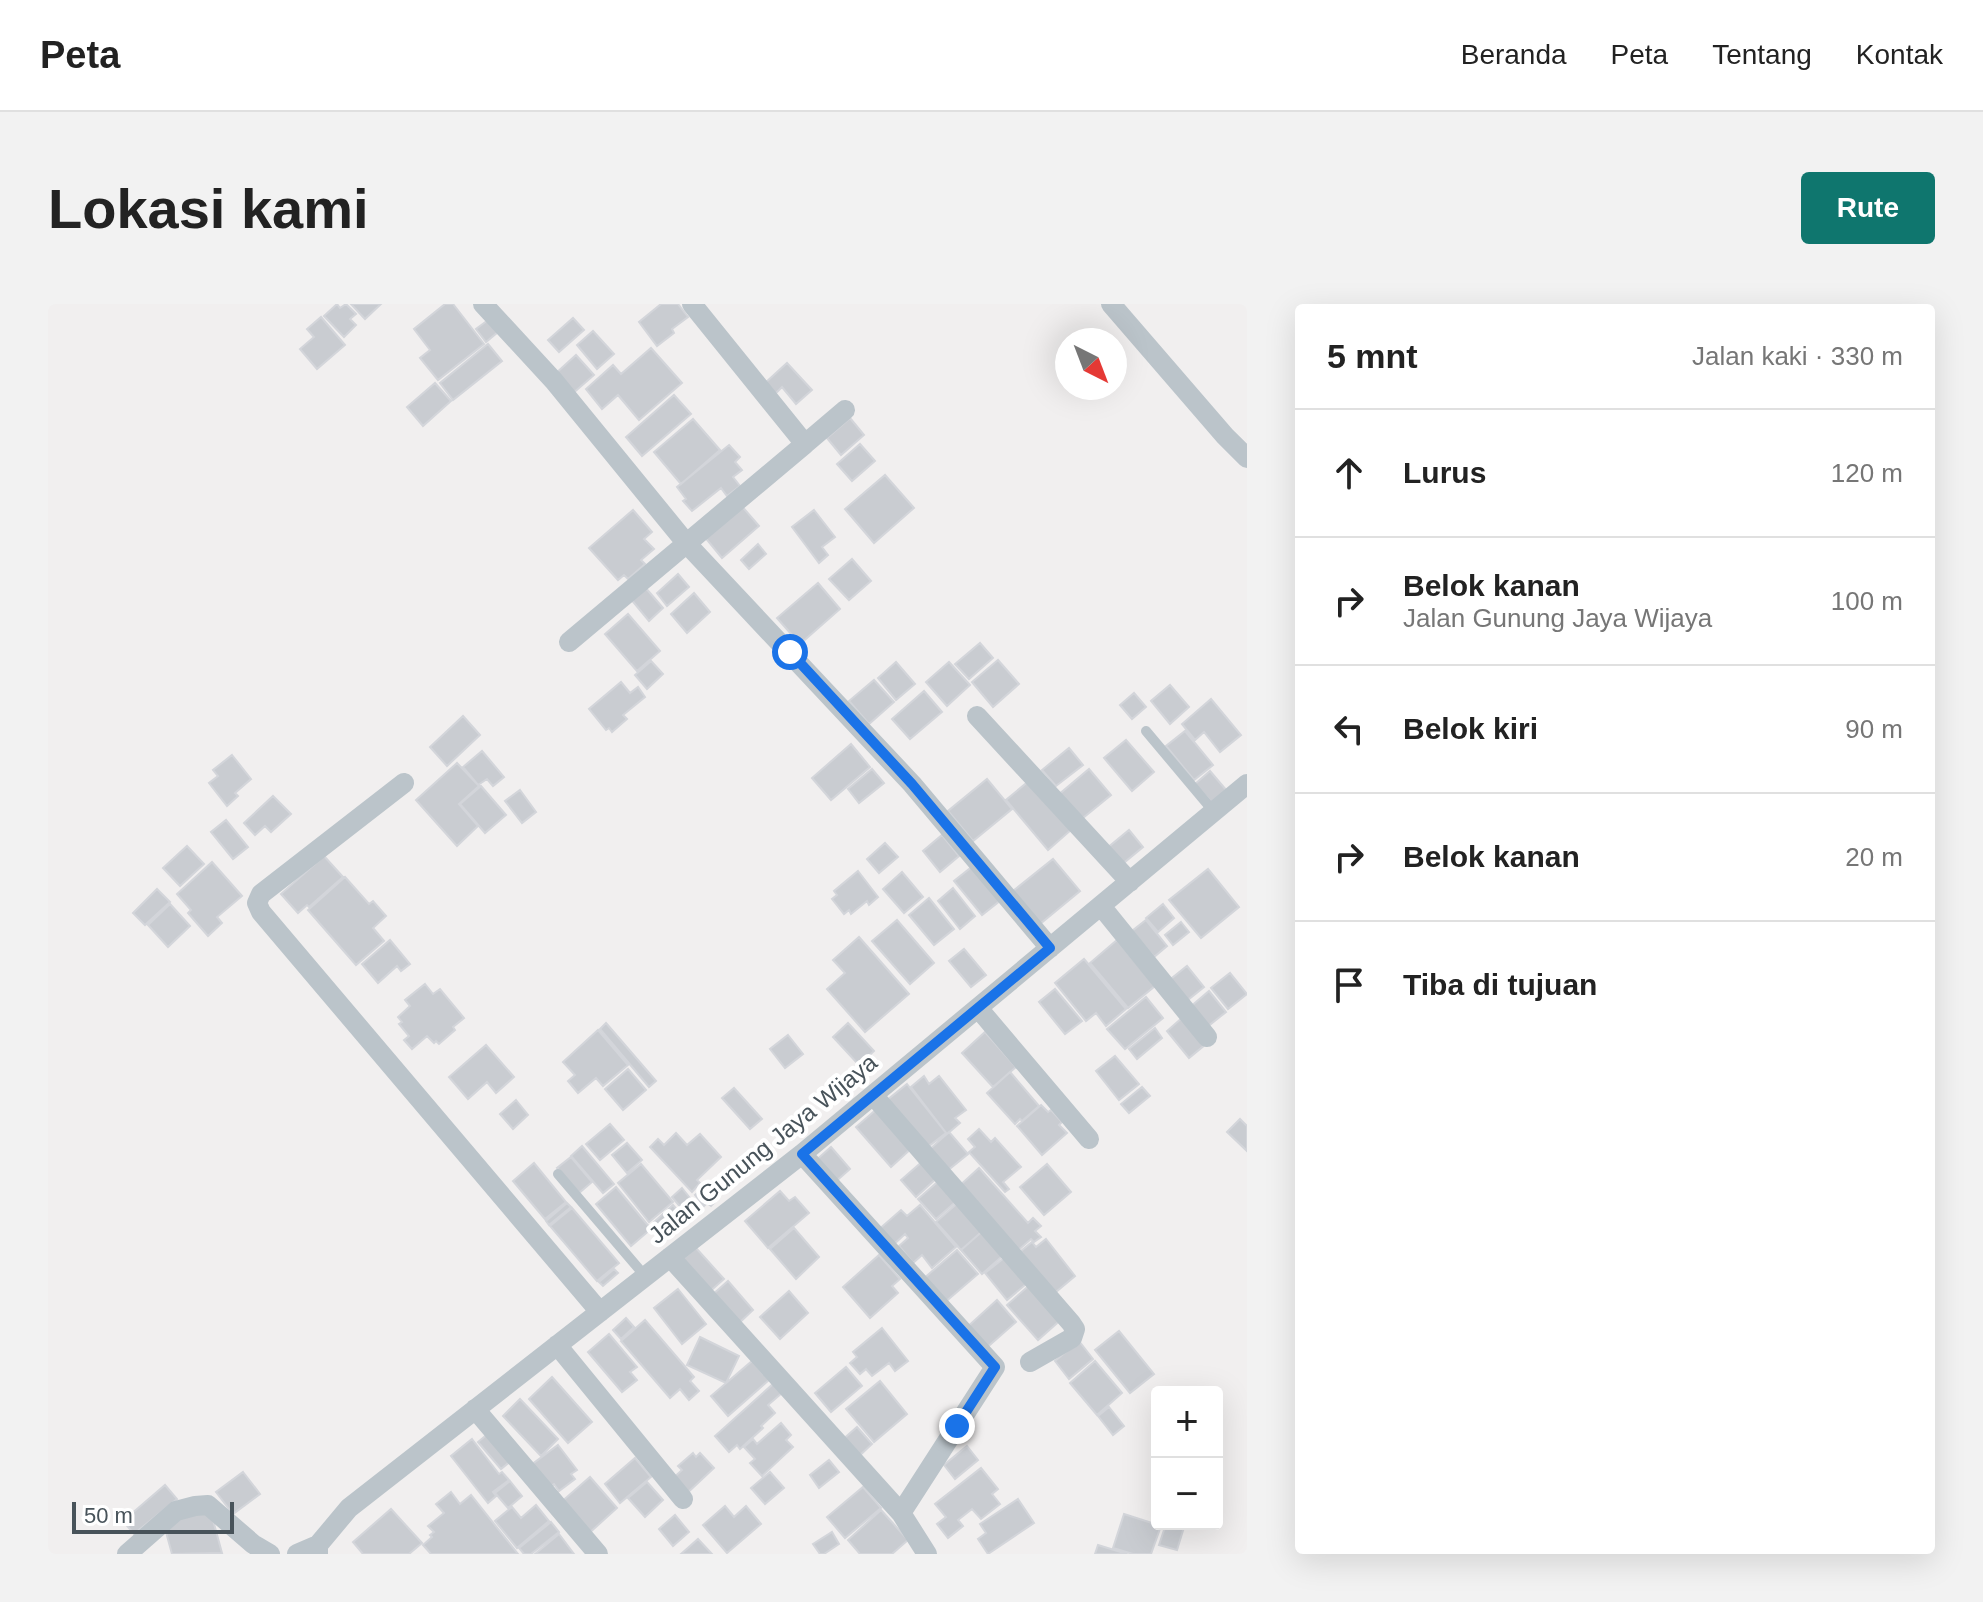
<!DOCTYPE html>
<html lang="id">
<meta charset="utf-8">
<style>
:root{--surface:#fff;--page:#f2f2f2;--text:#222;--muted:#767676;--line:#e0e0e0;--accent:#0f766e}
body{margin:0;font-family:Helvetica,sans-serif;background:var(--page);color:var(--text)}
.controls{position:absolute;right:24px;bottom:24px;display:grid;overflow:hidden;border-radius:8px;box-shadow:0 8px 32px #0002}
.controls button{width:72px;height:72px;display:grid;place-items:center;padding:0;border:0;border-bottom:2px solid var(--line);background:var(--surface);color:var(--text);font:40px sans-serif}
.compass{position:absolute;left:1007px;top:24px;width:72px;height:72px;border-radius:50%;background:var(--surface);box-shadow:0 8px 32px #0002;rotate:138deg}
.scale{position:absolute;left:24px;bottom:20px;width:162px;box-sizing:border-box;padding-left:8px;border:4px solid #48535a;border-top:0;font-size:22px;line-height:28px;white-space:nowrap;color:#48535a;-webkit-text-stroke:6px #fff;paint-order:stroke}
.stop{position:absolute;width:24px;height:24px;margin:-18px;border:6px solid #1a73e8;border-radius:50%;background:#fff}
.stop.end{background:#1a73e8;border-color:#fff;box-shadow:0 2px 8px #0008}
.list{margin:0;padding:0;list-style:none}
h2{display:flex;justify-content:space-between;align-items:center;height:104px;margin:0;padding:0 32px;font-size:34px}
h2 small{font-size:26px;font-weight:400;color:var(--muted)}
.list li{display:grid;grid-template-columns:52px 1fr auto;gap:24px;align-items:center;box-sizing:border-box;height:128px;padding:0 32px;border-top:2px solid var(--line)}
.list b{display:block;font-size:30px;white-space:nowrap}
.list p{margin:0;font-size:26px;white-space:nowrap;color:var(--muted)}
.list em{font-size:26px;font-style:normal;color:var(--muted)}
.icon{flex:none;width:44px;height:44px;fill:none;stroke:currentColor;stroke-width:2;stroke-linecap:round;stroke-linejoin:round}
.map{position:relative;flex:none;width:1199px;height:1250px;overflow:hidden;border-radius:8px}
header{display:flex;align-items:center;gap:48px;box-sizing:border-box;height:112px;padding:0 40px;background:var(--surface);border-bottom:2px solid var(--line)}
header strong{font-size:38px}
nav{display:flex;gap:44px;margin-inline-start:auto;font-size:28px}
.intro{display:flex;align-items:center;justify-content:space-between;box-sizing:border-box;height:192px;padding:0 48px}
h1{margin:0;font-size:56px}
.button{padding:20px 36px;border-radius:8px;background:var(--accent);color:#fff;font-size:28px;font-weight:700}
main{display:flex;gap:48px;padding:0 48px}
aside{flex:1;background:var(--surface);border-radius:8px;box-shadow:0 8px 32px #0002}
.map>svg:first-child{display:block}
.building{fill:#c9ccd1;stroke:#d3d5da;stroke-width:2}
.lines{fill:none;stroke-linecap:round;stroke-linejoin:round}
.lane{stroke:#bbc4ca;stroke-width:10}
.street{stroke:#bbc4ca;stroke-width:20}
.route{stroke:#1a73e8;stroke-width:10}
.labels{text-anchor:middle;stroke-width:8;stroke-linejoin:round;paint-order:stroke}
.street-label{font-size:24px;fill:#48535a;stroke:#fff}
</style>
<header>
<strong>Peta</strong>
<nav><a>Beranda</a><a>Peta</a><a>Tentang</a><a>Kontak</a></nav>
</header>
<div class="intro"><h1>Lokasi kami</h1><a class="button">Rute</a></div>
<main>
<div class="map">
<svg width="1199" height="1250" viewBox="0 0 1199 1250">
<rect width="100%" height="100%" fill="#f1efef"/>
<path class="building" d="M289,0L292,4L298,0L308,10L302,15L308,21L296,33L276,12Z
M303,0H333L317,15Z
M397,0H405L436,40L390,76L372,54L382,46L366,25Z
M613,0H630L640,13L624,25L626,29L609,42L591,18Z
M273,13L297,41L269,65L252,45L266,33L259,25Z
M525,14L536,26L511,48L500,36Z
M440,16L450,28L438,38L428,25Z
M545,27L566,50L549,65L529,41Z
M440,40L454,57L405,96L392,79Z
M603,44L634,79L591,116L570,91L554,105L538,85L565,61L573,70Z
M528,51L546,71L524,90L507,70Z
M739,59L764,86L748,100L734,83L727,90L717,79Z
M387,79L403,97L375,122L359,103Z
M626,91L643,110L594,152L578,133Z
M802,114L816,131L793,151L779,134Z
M645,115L672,146L633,180L606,148Z
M812,140L827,157L804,177L789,160Z
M681,141L692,153L687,158L694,166L685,173L692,182L679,192L673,184L644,207L635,197L638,195L629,183Z
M837,171L866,204L826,239L797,205Z
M692,200L711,222L674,254L655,231Z
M585,206L604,228L596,235L606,245L593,256L597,260L580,275L576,271L570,276L541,244Z
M766,206L787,233L774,243L780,251L771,259L744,223Z
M710,240L718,250L701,265L693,256Z
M804,255L823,277L801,296L781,275Z
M630,270L641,283L619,302L609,289Z
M770,279L792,305L752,340L729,314Z
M596,282L615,304L601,317L582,294Z
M646,289L662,308L639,329L623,310Z
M580,310L612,347L589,367L557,330Z
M932,339L945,354L921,375L907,360Z
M950,356L971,380L945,403L924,378Z
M603,357L615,370L599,385L587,371Z
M848,358L867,380L848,396L830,374Z
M901,358L922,381L899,402L878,378Z
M826,376L846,398L821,420L801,397Z
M573,378L582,389L590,383L597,393L575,411L579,415L564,428L561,424L558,426L541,405Z
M1122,381L1141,403L1122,420L1103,397Z
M876,387L894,408L862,435L844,415Z
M1086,389L1098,403L1084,415L1072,401Z
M1163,395L1193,431L1172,448L1156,428L1147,436L1134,420Z
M415,412L432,431L399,462L382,443Z
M1137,427L1165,461L1146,476L1118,442Z
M1078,436L1106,468L1084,487L1056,454Z
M803,440L822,463L783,496L764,474Z
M1021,444L1035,461L1008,482L994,466Z
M434,447L456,473L445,482L439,475L430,481L415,463Z
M184,451L203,475L187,489L190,492L179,502L161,479L170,472L165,466Z
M409,459L431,482L411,500L430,522L409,542L368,496Z
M824,465L836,479L811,499L800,485Z
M1041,465L1063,491L1030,518L1009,492Z
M1162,467L1179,487L1165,500L1147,480Z
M939,475L964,505L925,537L900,507Z
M982,476L1023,526L1000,546L958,496Z
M433,482L458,511L437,529L412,500Z
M472,486L488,508L474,519L457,497Z
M225,492L243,510L223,528L217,522L207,531L196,519Z
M178,516L200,543L185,555L163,528Z
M1081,526L1095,543L1072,562L1058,545Z
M894,531L911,552L892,568L875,547Z
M837,539L850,553L831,569L819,555Z
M139,542L156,560L132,582L115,564Z
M276,552L295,573L261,603L259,601L250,609L233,590Z
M1005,555L1032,587L992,620L965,587Z
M164,558L194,592L169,613L174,619L160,632L140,609L143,606L129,590Z
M925,562L953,596L934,611L906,577Z
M1160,565L1191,603L1153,634L1121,596Z
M810,567L830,593L821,601L819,597L803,610L801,606L796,610L784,595L789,591L786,587Z
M854,568L875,593L856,609L835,585Z
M297,573L321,600L325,597L338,612L325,624L336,637L308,661L260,606Z
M905,584L927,612L912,625L890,597Z
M109,585L122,598L97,621L85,609Z
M881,594L906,625L886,641L861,611Z
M122,600L142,622L120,643L100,621Z
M1115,600L1126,614L1110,628L1098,614Z
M849,616L886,659L862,680L824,637Z
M1098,616L1119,642L1106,653L1084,627Z
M1133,618L1141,628L1125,641L1117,631Z
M811,633L861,690L817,728L779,685L797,669L785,656Z
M342,636L362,660L353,667L349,662L330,679L314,660Z
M1069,636L1107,682L1080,704L1042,659Z
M916,645L938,671L923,683L901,657Z
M1036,655L1078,705L1058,722L1048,709L1038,717L1007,679Z
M1139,662L1156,683L1136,699L1119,678Z
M1182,669L1199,690L1180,705L1163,684Z
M377,680L385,690L392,685L416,714L405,723L407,726L391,740L388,737L386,739L379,732L364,745L356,736L361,732L351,720L354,718L350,713L362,702L357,696Z
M1007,685L1034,717L1017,730L991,698Z
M1161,687L1178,708L1159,723L1142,703Z
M1098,693L1115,714L1077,745L1059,725Z
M1135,713L1158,740L1141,754L1119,727Z
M558,719L608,777L601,783L552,725Z
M800,719L826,747L811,761L785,733Z
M1107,724L1114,734L1089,755L1081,745Z
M550,726L580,761L555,782L548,774L530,789L520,777L527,771L515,758Z
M937,728L968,763L945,783L914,749Z
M740,731L755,750L737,764L722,745Z
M438,741L466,773L448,789L439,778L420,795L401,773Z
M1067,752L1091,780L1071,796L1048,767Z
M580,765L598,786L575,806L557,785Z
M962,768L991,802L974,817L972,815L967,820L939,789Z
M876,772L881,780L891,772L918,806L907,814L912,819L899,830L863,783Z
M859,780L898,829L877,845L838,797Z
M1094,783L1102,792L1081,809L1073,800Z
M686,784L714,815L702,825L674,794Z
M468,796L480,811L465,825L452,810Z
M993,801L1000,808L1003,806L1014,818L1011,821L1019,829L994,851L969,822Z
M830,804L865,843L843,863L808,823Z
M1192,815L1199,822V847L1179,828Z
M562,820L576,836L552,856L538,840Z
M931,825L943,838L947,834L973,863L955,878L961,885L957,888L921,848L927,843L920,835Z
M901,828L920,850L899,867L882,845Z
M628,829L639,841L652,830L673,853L649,876L652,879L644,888L602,843L610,835L616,841Z
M579,839L594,856L579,869L564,851Z
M534,842L566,880L555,889L523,852Z
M783,843L802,865L786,879L766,858Z
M523,853L544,878L531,889L509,864Z
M875,857L890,873L868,893L853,876Z
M486,859L518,898L497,915L465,877Z
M593,860L625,898L601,918L570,879Z
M999,860L1023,888L996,911L972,883Z
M931,864L980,919L985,914L993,922L987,927L993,933L986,938L983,935L967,949L909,884Z
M893,875L911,895L888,915L870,895Z
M658,882L667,892L665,894L668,897L663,902L659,899L656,902L647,891Z
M568,883L603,925L583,942L548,900Z
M634,884L650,904L640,912L624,893Z
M732,887L741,897L747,893L761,909L720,944L697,917Z
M913,896L938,924L913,946L888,918Z
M519,899L523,903L501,921L498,917Z
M625,901L631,908L612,925L606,918Z
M872,901L908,943L884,964L874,951L865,959L851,942L860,934L857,930L843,943L829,927L853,906L859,912Z
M524,904L571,959L549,977L502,922Z
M746,924L771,953L748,975L722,945Z
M938,924L959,948L934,970L913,946Z
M998,935L1027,972L1002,993L973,947L984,938L988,943Z
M648,944L676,975L659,990L631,958Z
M909,946L930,970L896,999L875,975Z
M961,950L983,976L959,996L937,969Z
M831,951L852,975L844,982L850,989L822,1014L795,983Z
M566,965L570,969L555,982L551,978Z
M680,977L705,1006L689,1021L664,991Z
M985,978L1015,1014L990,1036L959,1001Z
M630,985L658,1020L634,1040L606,1004Z
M741,987L760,1009L732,1035L712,1013Z
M949,996L968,1018L936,1046L917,1025Z
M578,1014L586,1023L573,1035L565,1026Z
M597,1016L646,1073L642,1077L651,1087L641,1096L632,1085L622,1094L573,1037Z
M834,1024L860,1057L847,1067L841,1059L824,1072L818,1065L812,1070L802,1059L809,1053L805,1048Z
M1071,1027L1106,1070L1082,1089L1047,1046Z
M561,1030L589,1063L582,1068L589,1076L574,1088L540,1048Z
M652,1033L691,1052L678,1079L639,1061Z
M1031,1037L1045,1055L1021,1075L1007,1057Z
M704,1057L721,1076L680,1112L663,1092Z
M1047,1057L1074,1089L1049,1111L1022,1079Z
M798,1063L814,1082L783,1108L767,1089Z
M504,1073L544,1118L520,1139L481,1095Z
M832,1077L859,1110L826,1138L798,1105Z
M725,1080L734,1089L720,1101L727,1109L713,1122L715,1124L692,1145L689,1141L681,1148L667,1132Z
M472,1095L510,1135L493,1152L455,1112Z
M1061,1103L1076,1122L1065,1131L1050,1112Z
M733,1119L743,1131L738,1136L745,1143L714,1172L702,1159L707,1155L696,1143L705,1135L709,1140Z
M809,1123L824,1140L809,1154L793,1137Z
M442,1128L464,1156L453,1165L430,1138Z
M424,1135L451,1170L454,1168L461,1176L445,1188L448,1192L440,1199L403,1152Z
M510,1141L529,1166L523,1170L527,1175L511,1187L506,1180L500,1184L483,1161Z
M919,1142L930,1156L907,1175L896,1161Z
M645,1149L648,1153L652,1149L666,1164L636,1192L622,1177L634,1166L630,1162Z
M587,1154L603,1173L572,1199L557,1180Z
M781,1156L791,1168L771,1184L762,1171Z
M933,1164L950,1185L944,1190L952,1200L933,1215L924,1205L910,1216L915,1222L900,1234L889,1220L898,1213L887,1200Z
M195,1168L212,1190L185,1210L168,1188Z
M722,1168L736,1184L717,1200L703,1184Z
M542,1173L569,1204L539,1231L512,1199Z
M462,1177L474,1192L460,1204L447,1189Z
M599,1178L615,1196L597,1213L580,1194Z
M117,1181L129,1195L86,1230L75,1217Z
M815,1183L833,1204L797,1234L779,1213Z
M403,1188L412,1200L423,1191L470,1250H383L375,1241L384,1233L382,1231L386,1228L380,1222L396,1209L388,1200Z
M970,1195L986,1219L940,1250L930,1235L938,1229L932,1220Z
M488,1201L501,1217L469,1244L447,1217L464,1203L473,1214Z
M677,1202L686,1213L698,1202L713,1220L679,1249L655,1221Z
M162,1205L174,1249L124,1250L115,1217Z
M343,1205L374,1239L361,1250H315L305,1238Z
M833,1206L860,1236L844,1250H812L800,1236Z
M1076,1210L1113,1222L1103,1250H1085L1065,1244Z
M627,1211L641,1228L625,1242L611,1225Z
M503,1218L511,1228L483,1250H476L471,1244Z
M1118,1220H1137L1129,1246L1111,1241Z
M784,1228L791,1240L776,1250H772L765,1240Z
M511,1230L526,1250H487Z
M650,1235L664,1250H633Z
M1050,1241L1079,1250H1047Z"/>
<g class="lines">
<path class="lane" d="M1098,427L1166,508
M510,870L597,972"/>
<path class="street" d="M435,0L506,77L639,240L864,480L1002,644
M1063,0L1177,132L1199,154
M757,140L797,106
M521,338L757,140L644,0
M929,412L1082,578
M356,479L213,590L209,599L213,608L552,1008
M1053,602L1159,733
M930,704L1041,835
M825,791L1023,1019L1027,1025L1024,1034L982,1058
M754,850L947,1063L853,1209
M622,953L853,1209L879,1250
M509,1041L635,1195
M427,1105L550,1250
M79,1250L128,1207L147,1202L160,1201L205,1240L222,1250
M249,1250L270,1241
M270,1250V1241L301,1204L754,850L1199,480"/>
</g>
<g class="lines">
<path class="route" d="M742,348L864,480L1002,644L754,850L947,1063L909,1122"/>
</g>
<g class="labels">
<g class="street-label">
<text transform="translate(715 845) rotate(-39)" y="8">Jalan Gunung Jaya Wijaya</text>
</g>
</g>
</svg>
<div class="controls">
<button>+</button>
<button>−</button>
</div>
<svg class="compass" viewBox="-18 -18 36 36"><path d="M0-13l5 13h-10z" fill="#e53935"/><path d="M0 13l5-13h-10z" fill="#767676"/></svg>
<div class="scale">50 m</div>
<div class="stop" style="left:742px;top:348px"></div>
<div class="stop end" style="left:909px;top:1122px"></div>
</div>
<aside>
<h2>5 mnt<small>Jalan kaki · 330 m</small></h2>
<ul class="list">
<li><svg class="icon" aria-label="ahead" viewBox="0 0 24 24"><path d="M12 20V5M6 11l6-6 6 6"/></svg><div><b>Lurus</b></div><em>120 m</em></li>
<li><svg class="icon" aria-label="right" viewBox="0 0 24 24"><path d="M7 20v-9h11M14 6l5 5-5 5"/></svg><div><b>Belok kanan</b><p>Jalan Gunung Jaya Wijaya</p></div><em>100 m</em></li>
<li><svg class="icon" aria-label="left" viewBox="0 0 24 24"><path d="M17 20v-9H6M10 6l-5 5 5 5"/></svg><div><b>Belok kiri</b></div><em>90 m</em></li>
<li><svg class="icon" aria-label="right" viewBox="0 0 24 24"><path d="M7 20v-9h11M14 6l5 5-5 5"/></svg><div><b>Belok kanan</b></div><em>20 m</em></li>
<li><svg class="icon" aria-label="arrive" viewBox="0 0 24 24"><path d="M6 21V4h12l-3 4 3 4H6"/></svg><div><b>Tiba di tujuan</b></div></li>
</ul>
</aside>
</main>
